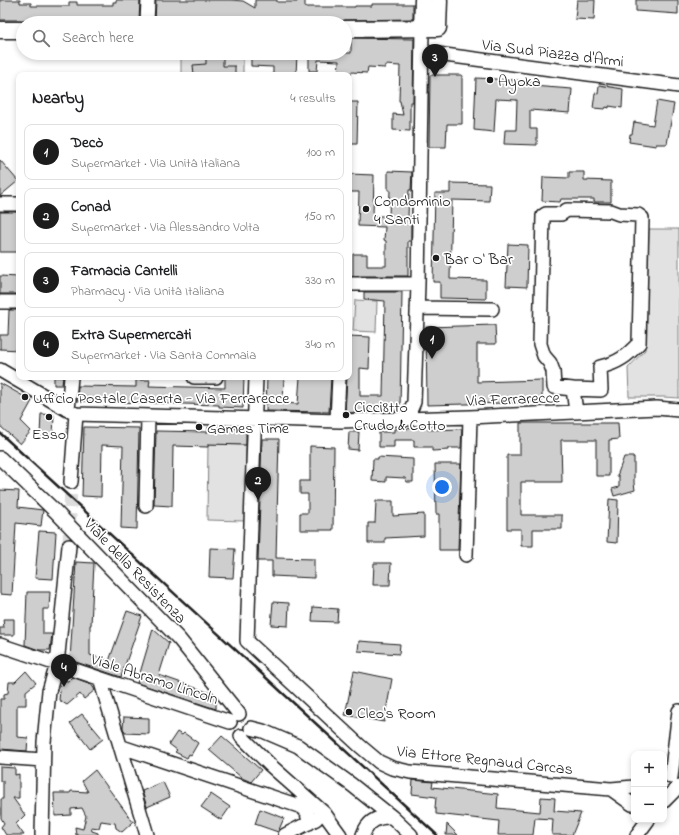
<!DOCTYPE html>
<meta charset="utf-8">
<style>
:root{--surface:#fff;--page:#f6f6f6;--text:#202124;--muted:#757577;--line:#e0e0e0;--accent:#1c1c1c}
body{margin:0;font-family:"Indie Flower",sans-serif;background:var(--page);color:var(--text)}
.controls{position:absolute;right:12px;bottom:12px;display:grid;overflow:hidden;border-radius:8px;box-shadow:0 2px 6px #0003}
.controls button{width:36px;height:36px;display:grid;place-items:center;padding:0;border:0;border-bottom:1px solid var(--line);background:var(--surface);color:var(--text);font:20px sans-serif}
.you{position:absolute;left:442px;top:487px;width:14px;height:14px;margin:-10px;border:3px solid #fff;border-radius:50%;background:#1a73e8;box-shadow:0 0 0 6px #1a73e833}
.badge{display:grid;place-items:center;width:26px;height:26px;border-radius:50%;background:var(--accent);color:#fff;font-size:13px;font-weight:700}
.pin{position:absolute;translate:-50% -33px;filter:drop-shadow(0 1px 2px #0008)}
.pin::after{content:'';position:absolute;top:21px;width:14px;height:12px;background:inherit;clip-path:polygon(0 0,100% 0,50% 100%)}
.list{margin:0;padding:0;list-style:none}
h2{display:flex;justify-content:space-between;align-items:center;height:52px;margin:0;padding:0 16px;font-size:17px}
h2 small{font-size:13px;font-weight:400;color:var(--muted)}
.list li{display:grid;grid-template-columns:26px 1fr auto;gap:12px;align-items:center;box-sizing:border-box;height:56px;margin:0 8px 8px;padding:0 8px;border:1px solid var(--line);border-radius:8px}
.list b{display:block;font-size:15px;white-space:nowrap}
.list p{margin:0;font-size:13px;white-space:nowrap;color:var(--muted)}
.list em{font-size:13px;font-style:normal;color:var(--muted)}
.icon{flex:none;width:22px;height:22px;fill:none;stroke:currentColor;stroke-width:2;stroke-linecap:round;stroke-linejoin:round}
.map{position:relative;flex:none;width:679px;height:835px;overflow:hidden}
.search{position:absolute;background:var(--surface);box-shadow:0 2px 6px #0003;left:16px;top:16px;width:336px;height:44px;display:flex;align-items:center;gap:10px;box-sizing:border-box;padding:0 14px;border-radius:22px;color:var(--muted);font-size:15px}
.panel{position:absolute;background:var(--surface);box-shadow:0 2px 6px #0003;left:16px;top:72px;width:336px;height:308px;border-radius:8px}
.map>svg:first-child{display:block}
.green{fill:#e2e2e2;stroke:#7f7f7f}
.building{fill:#cecece;stroke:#1c1c1c}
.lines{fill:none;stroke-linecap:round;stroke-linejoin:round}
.minor-tunnel{stroke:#ddd;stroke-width:13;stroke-dasharray:13 6;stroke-linecap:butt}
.minor-casing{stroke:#1c1c1c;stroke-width:16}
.major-casing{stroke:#1c1c1c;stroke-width:19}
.minor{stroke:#fff;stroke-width:13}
.major{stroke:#fff;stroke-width:16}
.rail{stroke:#1c1c1c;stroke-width:2.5}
.poi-dot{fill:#1c1c1c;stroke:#fff;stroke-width:1.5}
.labels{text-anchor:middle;stroke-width:3.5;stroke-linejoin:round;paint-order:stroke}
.street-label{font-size:16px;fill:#1c1c1c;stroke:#fff}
.poi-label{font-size:16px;fill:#1c1c1c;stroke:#fff;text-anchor:start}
</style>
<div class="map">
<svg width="679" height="835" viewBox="0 0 679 835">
<rect width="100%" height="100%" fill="#fff"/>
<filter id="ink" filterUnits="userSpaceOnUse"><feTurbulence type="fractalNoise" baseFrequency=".025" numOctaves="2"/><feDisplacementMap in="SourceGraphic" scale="8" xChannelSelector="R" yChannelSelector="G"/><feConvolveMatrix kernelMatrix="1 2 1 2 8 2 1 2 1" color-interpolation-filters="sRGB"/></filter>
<g filter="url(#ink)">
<path class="green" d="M181,53H243V75H181Z
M649,229H679V398L663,397H629L628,368L645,350Z
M355,300L377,301L376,332L353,331Z
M208,444L246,445L245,521L207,520Z"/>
<path class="building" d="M0,0H20V3H31V6H69V2H77V5H113V2H116V0H140L139,21L112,20L113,22L86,21L27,22L23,20H0Z
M156,0H231L243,1L255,8V0H277V2H297V0H305V7H355V6H372V4H413V19L345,20L339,22L333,23H255V20H227V21L173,20V23L155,21Z
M577,0H595L594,20L575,19Z
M636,0H678V14L636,11Z
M351,38L414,39L413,102H410V131L393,130V114L403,115L400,101H399L400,66L385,65V68L368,67L367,73L351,72V75H338L339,61L318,60L317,71H309V53H351Z
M251,53H297L296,75H273V67L251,66Z
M206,56H223V66H235V75H194L193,65L206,64Z
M430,75H462V124H447L446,147H429Z
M476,78L532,81V86L572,89L570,113L530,110V129H537V145L504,144L505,130H516L517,100L496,99L494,132L474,130Z
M599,85L623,89L622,108L609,106V108L606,107L605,109L593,108L595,93L598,94Z
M657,101L674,104L667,144H656V146L629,142L630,134H632L634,122L653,125Z
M350,102H358L357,144H349Z
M0,160L18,181L0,196Z
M388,171L412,172L411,190H409L408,217H411V241H408V276H353V254H367V266H386V241L384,240L385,227L358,226L359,192H349V174L374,175L373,216H389L390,190H388Z
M569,172H584V180L611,181V202H594V199H561L560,202L542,201L543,177L569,178Z
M450,183L490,184L489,201L452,200L450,279L486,280V299L440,298V282H433L435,193H450Z
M0,212H19V252H0Z
M508,244L528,245L527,287L506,286Z
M0,276L19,277V294H0Z
M364,292H402L400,409L398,411L345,413L347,377H349V336L370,337L369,369L360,368V396H383L385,301L364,299Z
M9,310H19V350L0,349V335H8Z
M495,325L496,344H477V382L542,380V402L427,405L426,327Z
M54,377H63L62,385H54Z
M225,377H244L243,408L219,407V405L77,401L78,386L136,387V380H150L149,386L225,388Z
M267,377H284L283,403L298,404L300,377H331L329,412L266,411Z
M0,383L32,401L21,421L31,431L20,444L0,426Z
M41,414L54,415L53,435H40Z
M520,423H618L619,439L609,440V476H596V440H561L562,482H521V515H562V529H533V546H521V529H507V455H520Z
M84,427L139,428L137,529L121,528L123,446L102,445L101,497L82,496Z
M208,427L246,429V445L208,444V447L173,446L172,506L154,505L156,431L208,432Z
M428,428V430L462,429L461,448H449V450L432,451V447H414V440H394V447H379V432H394V429Z
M349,432H359L358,450L348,449Z
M262,439H279L276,558L314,559V578L272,576V561H258Z
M310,446L334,447L333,530H300V513H308V494H300V481H310Z
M378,457L413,459V482H407L405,478L386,477V482L372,481L373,459H378Z
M624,457H634V483L635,490L614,496L612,489L619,487V476H617Z
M435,464H461L458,550H439V514H436Z
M0,490L19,491L18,507L43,510L41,526L16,523L12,595L0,594Z
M609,499L618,500L617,543L607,542Z
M376,501H393V516L424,514V536L385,538V543H368V523H375Z
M39,531L56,532L53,579L35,578Z
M210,548L235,549L233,578L209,577Z
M76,562L94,563L91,625H90V655L109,661L127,611L142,616L121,677L70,660Z
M374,563H391L390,585H373Z
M27,592H50L49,609H43V634H52L50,650H39L25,645Z
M273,602L289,603L288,626L271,625Z
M313,607L338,609L337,622L312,621Z
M3,619H14V635H0V628H4Z
M153,629L169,643L159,675L213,694L216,698V709L137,683Z
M359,641L400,644L399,654L358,651Z
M26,671L36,683L26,691V705H17V737L28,738L27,751L0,749V699H4V694L8,693L9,682H15Z
M354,671L392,679L384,722L345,715Z
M72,677L91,684L95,690L84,699L80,694L67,705L59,700L61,680L68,681Z
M82,714L103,739L90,749L70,723Z
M124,717L149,718V734L125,733L123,728Z
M177,732L182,735L184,733L198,743L191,755L189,754L187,758L175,752L177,750L169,744Z
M222,736L261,770L251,782L242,778L209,750Z
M0,767L15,768V775L19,774V798H13L25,815L16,824L24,835H6L1,827L4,823L1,818V799H3V781H0Z
M95,770L133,822L122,832L116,828L115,823L101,821L99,828L91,827L92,831L98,833V835H76L75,827L83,829L86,816L82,808L71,809V815L55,816L54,793H70L71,791L88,792L82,781Z
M413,780L433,782L432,787L498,794L497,808L540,812L541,797L555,798L554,811L581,813L572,835H552L553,819L535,818L533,835H498L499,821L436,814V808H435L436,797L412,794Z
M163,782L170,797L147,807L142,791Z
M211,794L230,807L221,820L201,807Z
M260,809L284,818L278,832L255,824Z
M447,824L458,835H446Z"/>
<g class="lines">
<path class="minor-tunnel" d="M69,546L71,482"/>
<defs>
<path id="minor" d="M147,23L148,0
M422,52L679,86
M0,204H19
M349,284H418
M0,302H19
M417,308L492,309
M0,370L68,410L76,414L340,421L470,417L657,408L679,410
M194,377H216
M256,377L247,641L360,746L379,762L392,768L410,772L611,789L634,787
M573,389L601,390L600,367C618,363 627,356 639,343L642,218L638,215L619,214L611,211L567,210L561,214H546L543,216L540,344L544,356L550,363L553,371L554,387L573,389L576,412
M68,410L71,377
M402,419L411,409L414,402L418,284L422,29
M337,420L339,377
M0,458L55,511L179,639L239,714
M71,482L76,414
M146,506L148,416
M466,555L470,417
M0,645L230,722
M100,679L147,835
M251,728L263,731L298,746L352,785L392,817L411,835
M241,736L270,765L324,813L340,835
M122,747L302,807L307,812L309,823
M0,757L43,760
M671,777L679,711
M611,789L632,804
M664,801L679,786
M42,835L44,742L49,691L57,664L69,546
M285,835L316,819
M363,835C368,821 378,816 392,817
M637,835L648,820"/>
<path id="major" d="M345,29L438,28L439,0
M422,29L423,0
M0,30H23"/>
</defs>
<use href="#minor" class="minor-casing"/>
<use href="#major" class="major-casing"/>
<use href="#minor" class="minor"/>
<use href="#major" class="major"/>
<path class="rail" d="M0,433L437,835"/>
</g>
</g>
<g class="poi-dot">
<circle cx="490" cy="80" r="4"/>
<circle cx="366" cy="209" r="4"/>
<circle cx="436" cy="258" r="4"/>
<circle cx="25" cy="397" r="4"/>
<circle cx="346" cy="415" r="4"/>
<circle cx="49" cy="417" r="4"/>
<circle cx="199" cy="427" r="4"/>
<circle cx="349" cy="712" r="4"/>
</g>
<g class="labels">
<g class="street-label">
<text transform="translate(553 52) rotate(7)" y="6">Via Sud Piazza d'Armi</text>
<text transform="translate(513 398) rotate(-2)" y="6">Via Ferrarecce</text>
<text transform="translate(136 570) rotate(46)" y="6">Viale della Resistenza</text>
<text transform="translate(155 678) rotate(18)" y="6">Viale Abramo Lincoln</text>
<text transform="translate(485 759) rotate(6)" y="6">Via Ettore Regnaud Carcas</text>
</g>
<g class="poi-label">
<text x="498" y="86">Ayoka</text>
<text x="374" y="206">Condominio<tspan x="374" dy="18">4 Santi</tspan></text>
<text x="444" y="264">Bar O' Bar</text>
<text x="33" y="403">Ufficio Postale Caserta - Via Ferrarecce</text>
<text x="354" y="412">Cicci8tto<tspan x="354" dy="18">Crudo &amp; Cotto</tspan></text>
<text x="207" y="433">Games Time</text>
<text x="49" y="439" text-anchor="middle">Esso</text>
<text x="357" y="718">Cleo's Room</text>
</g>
</g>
</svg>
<div class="controls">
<button>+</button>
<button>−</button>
</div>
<div class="you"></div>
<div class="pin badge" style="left:432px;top:359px">1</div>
<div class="pin badge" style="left:258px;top:500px">2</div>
<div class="pin badge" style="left:435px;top:77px">3</div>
<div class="pin badge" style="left:64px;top:687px">4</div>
<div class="search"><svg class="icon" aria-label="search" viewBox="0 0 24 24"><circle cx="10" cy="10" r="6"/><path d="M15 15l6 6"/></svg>Search here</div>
<section class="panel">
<h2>Nearby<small>4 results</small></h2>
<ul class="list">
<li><span class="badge">1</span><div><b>Decò</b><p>Supermarket · Via Unità Italiana</p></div><em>100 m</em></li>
<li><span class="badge">2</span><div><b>Conad</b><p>Supermarket · Via Alessandro Volta</p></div><em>150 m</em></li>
<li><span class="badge">3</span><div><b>Farmacia Cantelli</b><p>Pharmacy · Via Unità Italiana</p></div><em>330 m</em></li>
<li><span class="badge">4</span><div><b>Extra Supermercati</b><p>Supermarket · Via Santa Commaia</p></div><em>340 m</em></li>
</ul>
</section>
</div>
